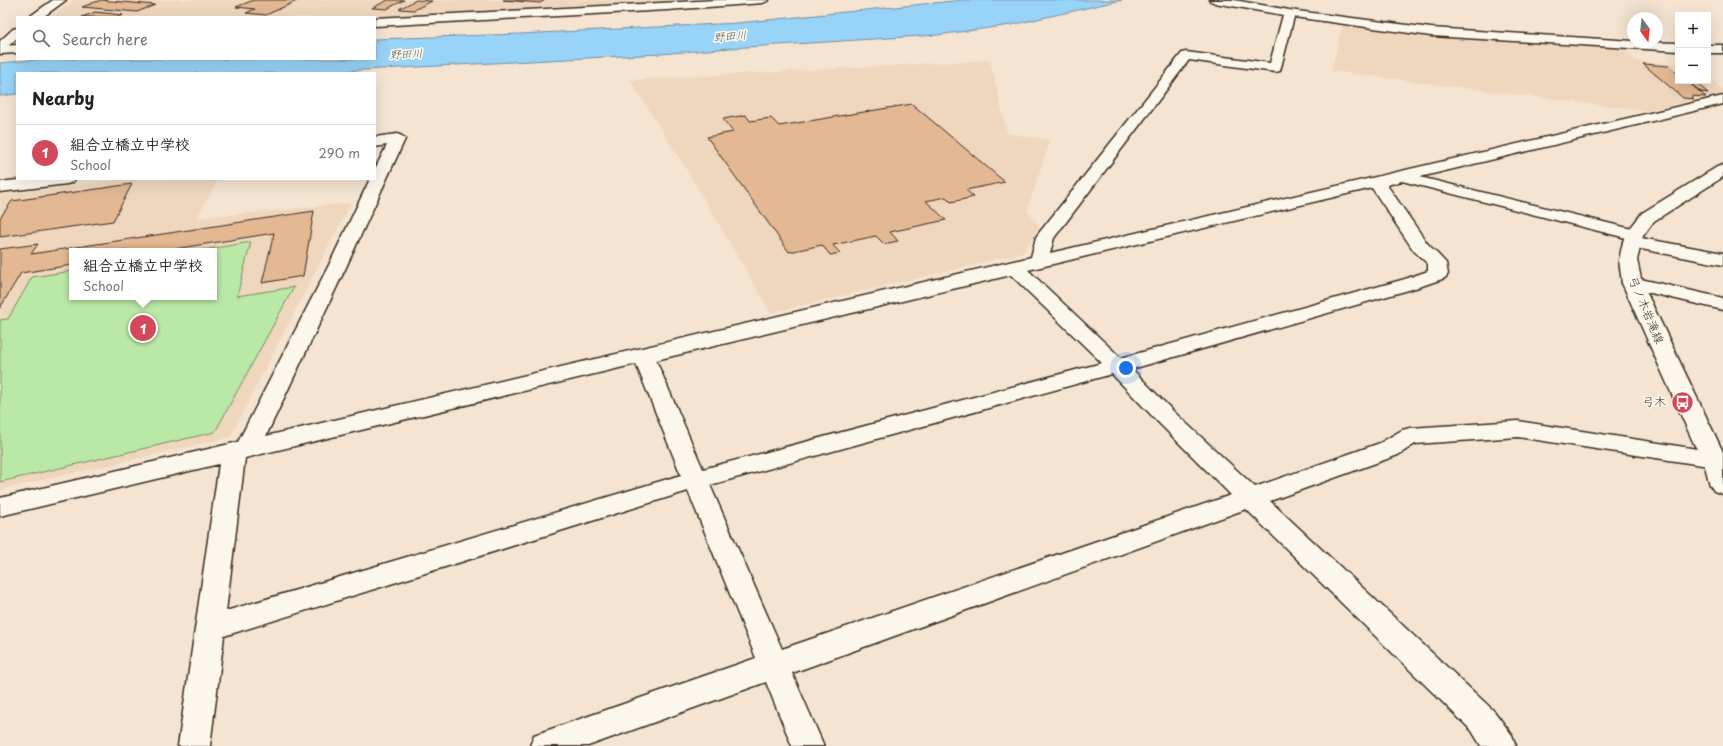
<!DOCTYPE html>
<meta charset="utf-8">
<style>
:root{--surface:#fff;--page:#f6f6f6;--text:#222;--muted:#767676;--line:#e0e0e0;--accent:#d1495b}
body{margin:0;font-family:"Playpen Sans","Klee One",sans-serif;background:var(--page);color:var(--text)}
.controls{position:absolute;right:12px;top:12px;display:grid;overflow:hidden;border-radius:0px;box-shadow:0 4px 16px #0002}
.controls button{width:36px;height:36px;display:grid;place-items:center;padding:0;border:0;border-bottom:1px solid var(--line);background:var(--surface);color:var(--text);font:20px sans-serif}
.compass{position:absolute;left:1627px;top:12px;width:36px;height:36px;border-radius:50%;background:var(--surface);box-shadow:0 4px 16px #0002;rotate:165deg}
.you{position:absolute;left:1126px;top:368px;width:14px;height:14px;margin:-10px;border:3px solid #fff;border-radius:50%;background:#1a73e8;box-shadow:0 0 0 6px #1a73e833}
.badge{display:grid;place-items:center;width:26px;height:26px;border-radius:50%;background:var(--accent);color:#fff;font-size:13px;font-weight:700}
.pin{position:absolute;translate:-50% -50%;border:2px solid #fff;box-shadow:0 1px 4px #0006}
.popup{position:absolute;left:69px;top:248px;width:148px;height:52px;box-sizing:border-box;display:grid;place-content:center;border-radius:0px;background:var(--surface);filter:drop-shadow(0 1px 3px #0005);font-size:13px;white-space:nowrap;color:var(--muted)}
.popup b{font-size:15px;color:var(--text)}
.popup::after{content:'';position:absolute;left:50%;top:100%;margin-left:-8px;border:8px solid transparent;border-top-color:var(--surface)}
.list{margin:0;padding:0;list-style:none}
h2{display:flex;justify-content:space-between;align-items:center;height:52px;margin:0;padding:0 16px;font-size:17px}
h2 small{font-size:13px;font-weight:400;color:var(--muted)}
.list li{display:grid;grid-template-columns:26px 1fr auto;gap:12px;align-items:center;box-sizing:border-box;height:56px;padding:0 16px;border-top:1px solid var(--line)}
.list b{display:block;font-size:15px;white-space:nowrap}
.list p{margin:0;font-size:13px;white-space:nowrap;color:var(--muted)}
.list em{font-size:13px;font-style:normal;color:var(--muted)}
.icon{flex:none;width:22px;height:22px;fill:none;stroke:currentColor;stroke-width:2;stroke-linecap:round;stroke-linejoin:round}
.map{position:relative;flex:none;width:1723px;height:746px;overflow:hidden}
.search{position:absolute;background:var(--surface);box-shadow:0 4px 16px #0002;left:16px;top:16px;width:360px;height:44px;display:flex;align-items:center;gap:10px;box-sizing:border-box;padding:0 14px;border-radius:0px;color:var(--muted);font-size:15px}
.panel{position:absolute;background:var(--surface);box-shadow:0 4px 16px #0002;left:16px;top:72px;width:360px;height:108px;border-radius:0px}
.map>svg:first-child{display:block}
.built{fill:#efd7be;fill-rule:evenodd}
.green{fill:#bae8a6;stroke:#7a8962}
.water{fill:#98d3f8;stroke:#738fa1}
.building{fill:#e3b893;stroke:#3b2a1e}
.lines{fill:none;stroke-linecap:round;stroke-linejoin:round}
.minor-casing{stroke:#3b2a1e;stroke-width:3}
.major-casing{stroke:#3b2a1e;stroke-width:3}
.highway-casing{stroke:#3b2a1e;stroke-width:3}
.minor{fill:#fbf7ec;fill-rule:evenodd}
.major{fill:#fbf7ec;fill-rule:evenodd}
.highway{fill:#fbf7ec;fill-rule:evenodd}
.labels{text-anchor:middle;stroke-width:3.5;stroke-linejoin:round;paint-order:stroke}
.far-water-label{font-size:11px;font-style:italic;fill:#525454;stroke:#fbf7ec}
.street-label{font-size:12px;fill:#3b2a1e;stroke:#fbf7ec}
.poi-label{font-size:12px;fill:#3b2a1e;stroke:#fbf7ec;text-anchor:end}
</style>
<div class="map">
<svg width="1723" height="746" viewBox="0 0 1723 746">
<rect width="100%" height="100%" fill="#f4e4d1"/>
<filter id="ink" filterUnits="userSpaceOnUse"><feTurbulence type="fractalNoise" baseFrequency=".025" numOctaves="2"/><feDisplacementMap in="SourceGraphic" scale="8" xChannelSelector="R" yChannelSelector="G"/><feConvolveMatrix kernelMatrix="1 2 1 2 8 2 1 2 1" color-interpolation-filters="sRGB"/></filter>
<g filter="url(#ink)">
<path class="built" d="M74,0H736L375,19V17H50Z
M1343,22L1620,46L1637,61L1678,64V81H1708V72L1718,86L1723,89V94L1648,111L1331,71Z
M990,60L1007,133L1050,140L1027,211L1039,226L1023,253L771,313L685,167L630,80Z
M129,179H218L197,218L351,203L230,437L0,490V195ZM72,251H214V297H72Z"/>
<path class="green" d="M251,242L237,296L294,287L215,432L0,482V320L8,319L32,277L72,271V297H214V251H197Z"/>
<path class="water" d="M963,0H1122L1011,25L937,35L730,48L660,54L307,73H17V94L0,96V63L43,59H375V39L520,34L738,23Z"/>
<path class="building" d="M101,0L155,5L137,12L82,7Z
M254,0H299L266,15L246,13L255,9L236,7Z
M388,0H404L387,9L372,8Z
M416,0L432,1L414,10L399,9Z
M503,0H545L540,3Z
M95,12L123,15L118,17H82Z
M1643,64L1669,66L1678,74V81H1687L1706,97L1691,96L1694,99L1683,98Z
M1687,81H1694L1708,93L1701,92Z
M912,104L1005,182L966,190L974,197L951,202L946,197L926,201L946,220L890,232L898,241L884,244L876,236L833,245L840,253L830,255L822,245L789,252L707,137L733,132L723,119L746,115L750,121L771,118L779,126Z
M132,184L113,221L0,237V218L12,201Z
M314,211L303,276L262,283L274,233L162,251H72V265L21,273L0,308V249L38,244L31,254Z"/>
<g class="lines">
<defs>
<path id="minor" d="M717,0H769L763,3L667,10L375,26V18Z
M1209,0H1234L1289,10L1431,28L1633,41V42L1678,43V51L1431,36L1294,17L1280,71L1275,72L1189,60L1054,238L1050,253L1723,96V104L1420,177L1640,231L1643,235L1641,238L1723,253V265L1626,246L1623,242L1626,238L1402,181L1387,185L1427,243L1446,263L1448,274L1445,278L1419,287L1132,369L1173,411L1255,487L1380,443L1402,430L1410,428L1518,421L1723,453V465L1715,467L1518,437L1415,444L1398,455L1270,501L1494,711L1512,735L1516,746H1481L1472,731L1246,509L792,673L824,746H792L766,682L588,746H530L534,735L756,658L688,491L224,636L210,746H178L219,464L0,516V498L238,442L329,265L370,179H375V169L387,145L375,147V137L397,134L402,136L405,139L347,265L266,436L1031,257L1036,237L1039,233L1182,53L1186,52L1270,63L1283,15L1215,3ZM1372,188L1414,251L1428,264V271L1405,279L1121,358L1028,270ZM1011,275L1102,363L703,469L656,360ZM636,364L681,475L226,611L245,458ZM1112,374L1157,421L1231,495L782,649L710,485Z
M17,45V53L0,54V46Z
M1708,45H1723V53H1708Z
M26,179H75L73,182L67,184L0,192V182Z
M1632,277L1723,298V310L1625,287L1622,283L1625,279Z"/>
<path id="major" d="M1723,165V177L1654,221L1643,236L1637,260L1642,283L1723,452V494L1714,491L1710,485L1703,459L1694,444L1622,283L1619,260L1623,242L1625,235L1642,213L1717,167Z"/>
<path id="highway" d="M53,0H66L43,17H29Z
M17,28V38L4,50L0,51V41L13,29Z"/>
</defs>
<use href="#minor" class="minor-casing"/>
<use href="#major" class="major-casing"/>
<use href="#highway" class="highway-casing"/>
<use href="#minor" class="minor"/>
<use href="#major" class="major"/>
<use href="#highway" class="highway"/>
</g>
</g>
<defs>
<symbol id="bus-disc" viewBox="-11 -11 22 22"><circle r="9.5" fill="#d1495b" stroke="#fbf7ec"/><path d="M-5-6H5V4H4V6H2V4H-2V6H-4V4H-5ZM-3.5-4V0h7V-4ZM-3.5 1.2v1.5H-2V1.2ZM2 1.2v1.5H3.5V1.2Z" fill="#fff"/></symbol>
</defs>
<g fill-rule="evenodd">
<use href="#bus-disc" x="1670" y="390" width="25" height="25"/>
</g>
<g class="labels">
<g class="far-water-label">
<text transform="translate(730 36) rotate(-4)" y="4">野田川</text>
<text transform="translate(406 54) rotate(-3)" y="4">野田川</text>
</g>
<g class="street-label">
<text transform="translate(1646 310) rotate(67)" y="4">弓ノ木岩滝線</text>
</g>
<g class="poi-label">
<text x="1666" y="406">弓木</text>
</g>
</g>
</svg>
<div class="controls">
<button>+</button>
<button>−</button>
</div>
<svg class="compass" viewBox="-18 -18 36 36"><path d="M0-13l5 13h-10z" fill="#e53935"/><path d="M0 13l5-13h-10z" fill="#767676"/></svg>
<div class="you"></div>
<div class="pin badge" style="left:143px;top:328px">1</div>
<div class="popup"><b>組合立橋立中学校</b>School</div>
<div class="search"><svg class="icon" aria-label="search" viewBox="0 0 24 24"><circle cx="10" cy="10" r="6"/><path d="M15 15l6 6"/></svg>Search here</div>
<section class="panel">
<h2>Nearby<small></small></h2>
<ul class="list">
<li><span class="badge">1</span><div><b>組合立橋立中学校</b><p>School</p></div><em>290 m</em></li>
</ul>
</section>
</div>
